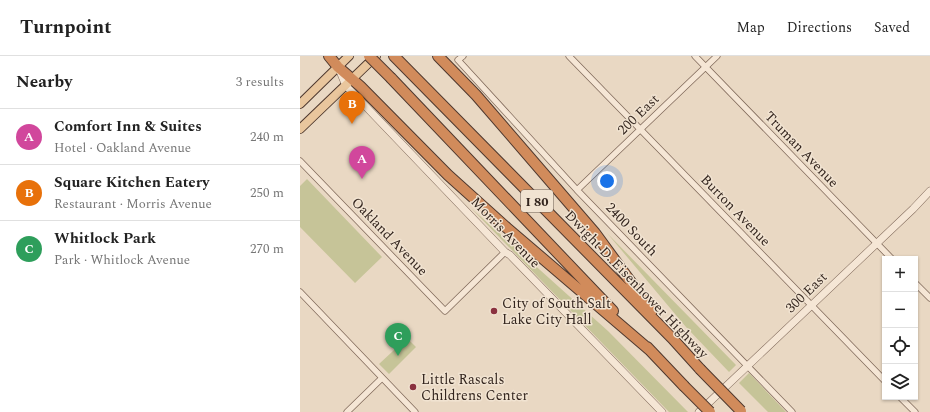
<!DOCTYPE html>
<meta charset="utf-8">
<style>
:root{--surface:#fff;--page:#f6f6f6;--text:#222;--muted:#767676;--line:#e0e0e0;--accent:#8a313f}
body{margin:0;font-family:Spectral,serif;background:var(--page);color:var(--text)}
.controls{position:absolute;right:12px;bottom:12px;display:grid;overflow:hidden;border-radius:0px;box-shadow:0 1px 3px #0004}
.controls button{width:36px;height:36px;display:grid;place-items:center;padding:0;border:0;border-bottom:1px solid var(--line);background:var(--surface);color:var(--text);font:20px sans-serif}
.you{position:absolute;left:307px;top:125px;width:14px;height:14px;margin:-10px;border:3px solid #fff;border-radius:50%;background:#1a73e8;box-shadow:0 0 0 6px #1a73e833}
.badge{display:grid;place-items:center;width:26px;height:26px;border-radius:50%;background:var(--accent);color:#fff;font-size:13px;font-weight:700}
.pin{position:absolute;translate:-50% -33px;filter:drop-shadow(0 1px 2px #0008)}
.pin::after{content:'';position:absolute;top:21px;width:14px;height:12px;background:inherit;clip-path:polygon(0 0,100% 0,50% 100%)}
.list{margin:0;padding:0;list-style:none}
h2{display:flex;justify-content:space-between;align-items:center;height:52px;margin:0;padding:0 16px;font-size:17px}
h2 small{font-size:13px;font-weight:400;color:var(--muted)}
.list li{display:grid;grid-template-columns:26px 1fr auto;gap:12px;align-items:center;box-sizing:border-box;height:56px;padding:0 16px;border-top:1px solid var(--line)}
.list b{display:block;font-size:15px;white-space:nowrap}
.list p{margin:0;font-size:13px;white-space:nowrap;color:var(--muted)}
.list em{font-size:13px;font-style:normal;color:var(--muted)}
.icon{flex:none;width:22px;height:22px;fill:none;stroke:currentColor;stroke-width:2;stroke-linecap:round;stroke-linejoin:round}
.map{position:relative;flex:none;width:630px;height:356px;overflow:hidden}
header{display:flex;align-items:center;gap:24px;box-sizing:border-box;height:56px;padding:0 20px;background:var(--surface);border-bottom:1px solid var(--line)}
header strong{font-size:19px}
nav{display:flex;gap:22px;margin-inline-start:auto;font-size:14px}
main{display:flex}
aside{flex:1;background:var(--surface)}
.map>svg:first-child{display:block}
.green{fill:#c6c498}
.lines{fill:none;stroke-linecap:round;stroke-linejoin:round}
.minor-casing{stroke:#816a5b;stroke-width:7}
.tertiary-casing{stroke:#816a5b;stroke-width:8}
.primary-casing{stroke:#4f392f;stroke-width:10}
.motorway-casing{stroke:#4f392f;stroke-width:12}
.minor{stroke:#f5e6d5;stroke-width:5.5}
.tertiary{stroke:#f5e6d5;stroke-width:7}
.primary{stroke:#e9c69d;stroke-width:8}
.motorway{stroke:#d18b5b;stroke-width:10}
.motorway-bridge-casing{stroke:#4f392f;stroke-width:12;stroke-linecap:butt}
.motorway-bridge{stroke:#d18b5b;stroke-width:10}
.poi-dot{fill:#8a313f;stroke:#f1e3d1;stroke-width:1.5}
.labels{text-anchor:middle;stroke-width:3;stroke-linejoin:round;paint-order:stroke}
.shield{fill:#f1e3d1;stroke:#6c5e54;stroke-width:1}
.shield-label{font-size:13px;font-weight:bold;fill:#33251e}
.street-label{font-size:14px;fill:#33251e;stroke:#f1e3d1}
.poi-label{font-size:14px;fill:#33251e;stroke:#f1e3d1;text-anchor:start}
</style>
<header>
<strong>Turnpoint</strong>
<nav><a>Map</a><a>Directions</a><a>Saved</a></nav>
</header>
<main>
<aside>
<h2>Nearby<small>3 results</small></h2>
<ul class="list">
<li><span class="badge" style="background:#d1479c">A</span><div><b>Comfort Inn &amp; Suites</b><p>Hotel · Oakland Avenue</p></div><em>240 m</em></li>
<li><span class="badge" style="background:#e8710a">B</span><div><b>Square Kitchen Eatery</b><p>Restaurant · Morris Avenue</p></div><em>250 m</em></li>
<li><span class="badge" style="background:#2e9e5b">C</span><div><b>Whitlock Park</b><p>Park · Whitlock Avenue</p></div><em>270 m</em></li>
</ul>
</aside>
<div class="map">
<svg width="630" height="356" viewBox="0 0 630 356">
<rect width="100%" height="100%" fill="#e9d8c3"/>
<path class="green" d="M7,123L82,201L55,227L0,171V130Z
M171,152L308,275L388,356H369Z
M307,177L436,309L429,316L386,271Z
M107,282L116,291L89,318L79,308Z
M449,317L486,356H468L439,327Z"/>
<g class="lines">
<defs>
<path id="minor" d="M163,0L158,4L277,134L492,356
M269,0L585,325
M395,0L592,203
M0,105L145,255L205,196
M277,134L417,0
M615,227L630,242
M0,236L115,356
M600,341L615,356
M47,356L82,322"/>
<path id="tertiary" d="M39,13L46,30L52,36L205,196L210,199L362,356
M399,356L613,153L630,135"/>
<path id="primary" d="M0,48L49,0
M0,73L76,0"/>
<path id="motorway" d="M29,0L38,11L60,30L148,119L207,172L352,296
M94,0L372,282L400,313
M138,0L176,39L295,177L352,255
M91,22L313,255
M347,291L384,330"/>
</defs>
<use href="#minor" class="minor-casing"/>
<use href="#tertiary" class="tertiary-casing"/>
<use href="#primary" class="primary-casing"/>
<use href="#motorway" class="motorway-casing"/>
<use href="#minor" class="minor"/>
<use href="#tertiary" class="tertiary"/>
<use href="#primary" class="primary"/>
<use href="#motorway" class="motorway"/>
<defs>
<path id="motorway-bridge" d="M69,0L91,22
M400,313L441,355
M384,330L410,356"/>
</defs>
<use href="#motorway-bridge" class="motorway-bridge-casing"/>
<use href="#motorway-bridge" class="motorway-bridge"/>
</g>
<g class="poi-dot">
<circle cx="194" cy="255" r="4"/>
<circle cx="113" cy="331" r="4"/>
</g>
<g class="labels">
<rect class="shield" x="221" y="134" width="32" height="22" rx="3"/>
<g class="shield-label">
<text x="237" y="150">I 80</text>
</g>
<g class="street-label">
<text transform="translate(338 58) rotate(-44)" y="5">200 East</text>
<text transform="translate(502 93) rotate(46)" y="5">Truman Avenue</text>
<text transform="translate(436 154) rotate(46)" y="5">Burton Avenue</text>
<text transform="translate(332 173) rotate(46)" y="5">2400 South</text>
<text transform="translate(206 176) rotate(46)" y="5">Morris Avenue</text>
<text transform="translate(90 180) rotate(46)" y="5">Oakland Avenue</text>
<text transform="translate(337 228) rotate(46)" y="5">Dwight D. Eisenhower Highway</text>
<text transform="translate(506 236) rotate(-44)" y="5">300 East</text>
</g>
<g class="poi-label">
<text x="202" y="252">City of South Salt<tspan x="202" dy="16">Lake City Hall</tspan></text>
<text x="121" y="328">Little Rascals<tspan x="121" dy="16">Childrens Center</tspan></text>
</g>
</g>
</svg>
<div class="controls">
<button>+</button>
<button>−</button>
<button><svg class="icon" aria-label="locate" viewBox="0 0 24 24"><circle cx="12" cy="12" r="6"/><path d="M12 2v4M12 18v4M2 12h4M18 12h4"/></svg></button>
<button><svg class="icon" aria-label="layers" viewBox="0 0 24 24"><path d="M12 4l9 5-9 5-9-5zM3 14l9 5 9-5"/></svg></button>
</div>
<div class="you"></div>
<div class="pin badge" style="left:62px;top:123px;background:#d1479c">A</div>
<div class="pin badge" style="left:52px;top:68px;background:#e8710a">B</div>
<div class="pin badge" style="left:98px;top:300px;background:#2e9e5b">C</div>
</div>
</main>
